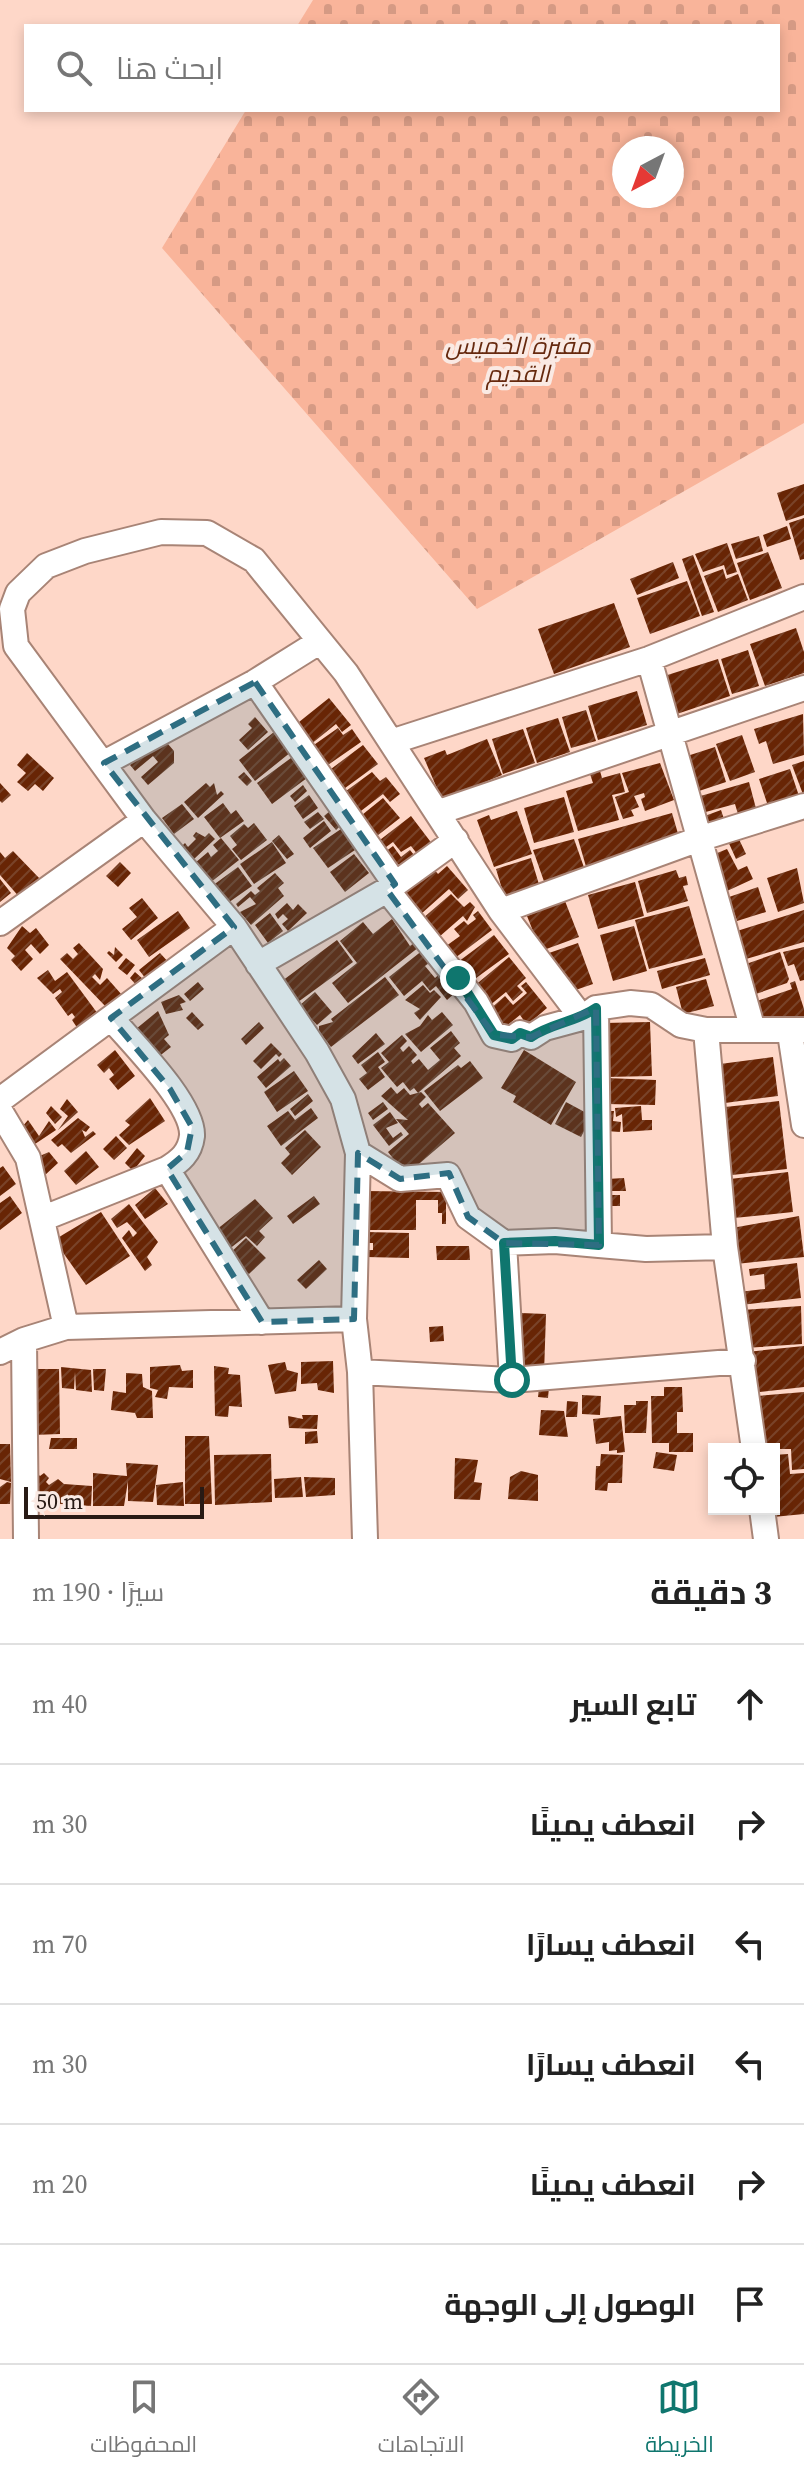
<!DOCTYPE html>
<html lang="ar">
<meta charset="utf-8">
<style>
:root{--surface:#fff;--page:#f6f6f6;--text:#222;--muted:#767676;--line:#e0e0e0;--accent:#0f766e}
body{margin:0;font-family:"Source Serif 4",Cairo,serif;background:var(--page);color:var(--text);direction:rtl}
.controls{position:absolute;right:24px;bottom:24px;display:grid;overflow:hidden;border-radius:0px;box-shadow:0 4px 12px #0003}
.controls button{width:72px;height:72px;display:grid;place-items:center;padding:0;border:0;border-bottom:2px solid var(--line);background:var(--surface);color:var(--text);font:40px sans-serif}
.compass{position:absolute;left:612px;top:136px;width:72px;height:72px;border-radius:50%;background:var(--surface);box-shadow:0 4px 12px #0003;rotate:221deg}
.scale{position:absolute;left:24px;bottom:20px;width:180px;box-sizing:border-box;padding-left:8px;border:4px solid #281a15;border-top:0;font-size:22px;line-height:28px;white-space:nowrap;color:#281a15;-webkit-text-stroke:6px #faeae4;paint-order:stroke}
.stop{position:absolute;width:24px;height:24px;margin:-18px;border:6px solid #0f766e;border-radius:50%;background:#fff}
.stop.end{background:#0f766e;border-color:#fff;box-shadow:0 2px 8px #0008}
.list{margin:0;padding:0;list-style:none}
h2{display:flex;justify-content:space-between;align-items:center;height:104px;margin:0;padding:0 32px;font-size:34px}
h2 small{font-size:26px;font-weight:400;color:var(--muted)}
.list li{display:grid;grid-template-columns:52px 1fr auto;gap:24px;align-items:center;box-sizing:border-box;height:120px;padding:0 32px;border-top:2px solid var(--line)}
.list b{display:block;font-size:30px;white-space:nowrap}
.list em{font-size:26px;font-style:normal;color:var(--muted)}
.icon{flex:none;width:44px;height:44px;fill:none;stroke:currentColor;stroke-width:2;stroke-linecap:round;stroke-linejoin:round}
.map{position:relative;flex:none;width:804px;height:1539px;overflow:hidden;direction:ltr}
.search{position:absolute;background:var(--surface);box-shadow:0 4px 12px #0003;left:24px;right:24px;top:24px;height:88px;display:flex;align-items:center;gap:20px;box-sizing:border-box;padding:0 28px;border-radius:0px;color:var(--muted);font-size:30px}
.sheet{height:824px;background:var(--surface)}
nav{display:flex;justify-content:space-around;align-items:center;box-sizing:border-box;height:112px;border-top:2px solid var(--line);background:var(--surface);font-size:22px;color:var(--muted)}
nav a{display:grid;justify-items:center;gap:4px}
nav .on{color:var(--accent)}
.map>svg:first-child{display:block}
.cemetery{fill:url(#cemetery-stones);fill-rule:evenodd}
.building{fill:url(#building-hatch)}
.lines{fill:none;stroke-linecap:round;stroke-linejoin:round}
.minor-casing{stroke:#a88476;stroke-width:28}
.minor{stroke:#fff;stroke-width:24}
.route{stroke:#0f766e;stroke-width:10}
.marked{fill:#2e6e82;fill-opacity:0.2;stroke:#2e6e82;stroke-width:6;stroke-dasharray:16 10;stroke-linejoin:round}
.labels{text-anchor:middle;stroke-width:8;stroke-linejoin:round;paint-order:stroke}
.park-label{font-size:24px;font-style:italic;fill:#66290e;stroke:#faeae4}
</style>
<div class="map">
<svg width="804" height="1539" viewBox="0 0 804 1539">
<defs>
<pattern id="cemetery-stones" width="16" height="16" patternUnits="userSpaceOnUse" patternTransform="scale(2)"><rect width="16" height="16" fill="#f9b49a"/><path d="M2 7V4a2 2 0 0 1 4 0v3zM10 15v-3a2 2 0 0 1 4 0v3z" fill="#d59a84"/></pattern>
<pattern id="building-hatch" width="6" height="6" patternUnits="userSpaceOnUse" patternTransform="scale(2)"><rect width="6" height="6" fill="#682505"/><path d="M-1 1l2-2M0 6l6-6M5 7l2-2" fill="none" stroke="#794329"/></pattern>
</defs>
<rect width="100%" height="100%" fill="#fed7c8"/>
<path class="cemetery" d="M313,0H804V423L477,609L162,248L246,110H778V26H297ZM624,148H672V196H624Z"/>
<path class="building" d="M804,484V515L786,521L777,493Z
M804,518V559L800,560L789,523Z
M787,526L791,539L767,547L763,535Z
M759,536L763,551L736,559L731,544Z
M727,543L737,572L727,575L724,565L703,572L695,554Z
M768,552L782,588L750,600L737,563Z
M693,555L714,612L702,616L682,559Z
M673,562L679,578L637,595L630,579Z
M723,569L726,579L738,574L748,600L718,612L704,576Z
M687,581L700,616L650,634L637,598Z
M614,603L630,647L554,674L538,629Z
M796,628L804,652V673L765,686L750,644Z
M748,650L759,686L732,694L721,659Z
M718,659L730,696L671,716L658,678Z
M637,691L647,725L598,740L588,706Z
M329,698L351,725L342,732L336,724L310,745L294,726Z
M586,710L596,741L571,748L562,717Z
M803,714L804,755L773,764L766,741L759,744L754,729Z
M255,717L268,732L248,750L239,740L252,728L248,724Z
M558,718L570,752L537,763L526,728Z
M338,728L343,735L352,729L361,742L325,767L311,747Z
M523,729L535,763L503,774L492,739Z
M274,732L291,752L255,781L239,760Z
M166,734L172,741L168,744L174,751V763L148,785L141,777L158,762L153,756L135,771L130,765Z
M742,735L755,772L730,781L716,744Z
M487,739L502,775L442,800L424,758L445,750L447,755Z
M363,745L378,764L341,791L327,772Z
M715,747L726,782L696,792L684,757Z
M27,753L54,778L43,791L35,784L28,791L17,782L26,773L17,765Z
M291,758L307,778L272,804L257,783Z
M804,761V797L792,765Z
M660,763L674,800L645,811L641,799L645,797L644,793L634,796L639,807L631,810L634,816L623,819L615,797L629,792L622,773Z
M790,769L801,802L770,812L759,779Z
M600,771L602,778L620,773L625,792L612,795L619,820L578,831L566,791L593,783L590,774Z
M244,772L252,781L247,786L238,777Z
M372,772L380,781L386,777L400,794L390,802L383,794L357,814L342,794Z
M749,782L758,816L740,821L735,804L702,813L697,797Z
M0,783L11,795L2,803L0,801Z
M206,783L210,787L214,783L217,795L221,791L224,794L198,818L184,802Z
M303,785L307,791L295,802L290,796Z
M309,795L318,808L303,819L294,806Z
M564,797L574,832L534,843L524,808Z
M383,798L400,818L373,839L357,819Z
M223,803L231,814L236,810L244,821L220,838L204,817Z
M182,804L194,819L174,834L162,818Z
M331,810L342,824L336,830L324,816Z
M721,810L726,825L707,832L702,817Z
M517,811L532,854L494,867L477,820L489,815L491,820Z
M318,812L324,819L310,829L304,822Z
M672,813L681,844L587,870L578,839Z
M411,816L433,845L418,855L411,846L401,852L393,842L382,850L376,843Z
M324,821L331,831L310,848L303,838Z
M254,823L267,840L241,860L232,849L237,845L230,836L244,824L248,828Z
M341,829L355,850L328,868L313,848Z
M196,832L205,837L209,833L215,839L193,860L181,847L185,843L188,847L196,839L193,836Z
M279,835L294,854L287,859L272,841Z
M737,835L746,854L736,859L727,839Z
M221,838L239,860L211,882L195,863L208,852L211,857L218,851L213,845Z
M574,839L587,876L547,890L533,850Z
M272,842L286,863L254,884L240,864Z
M393,846L401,857L410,850L414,855L399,868L385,852Z
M727,849L738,870L747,866L753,879L727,891L710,856Z
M13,851L41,880L21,899L0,875V852L5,858Z
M354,854L369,873L345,892L330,872Z
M531,858L541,891L506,902L496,869Z
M120,862L131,873L118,887L106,876Z
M447,866L468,890L458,899L449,889L421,914L404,895L434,869L438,874Z
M238,867L252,886L225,905L212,886Z
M797,868L804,903L778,912L767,878Z
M676,870L679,878L686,876L688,885L683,886L688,901L647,913L638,881Z
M275,873L284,883L278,888L284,896L251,925L240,912L256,904L250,897L238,907L236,904L251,891L255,895L260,891L257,888Z
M0,879L11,893L0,902Z
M635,882L644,916L598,929L588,895Z
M758,887L766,912L737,921L729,897Z
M451,894L464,907L470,902L475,907L467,921L463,916L439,937L422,919Z
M142,898L158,918L131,940L122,929L137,917L129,908Z
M565,901L579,937L541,951L527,916Z
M287,903L293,910L298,904L307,913L288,931L282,924L288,919L283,914L278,919L275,914Z
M689,906L703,955L649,969L635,920Z
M804,910V942L746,959L737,931Z
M178,911L190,928L149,957L137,940Z
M478,911L492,930L455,958L446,946L460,936L454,929L464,921L468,925L476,919L473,915Z
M270,913L283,931L268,943L255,925Z
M392,919L410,946L415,942L419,947L348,1003L332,983L357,963L340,941L363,922L373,934Z
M22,926L30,933L36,928L49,945L40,954L31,944L25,950L33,959L21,971L11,960L15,956L7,948Z
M634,926L647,971L613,981L600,935Z
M494,935L509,954L472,981L458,962Z
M337,940L353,962L298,1002L282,981Z
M79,943L103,969L100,980L95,974L92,977L100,985L107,978L122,995L107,1008L60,959L67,953L73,959L78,954L73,948Z
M578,943L593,984L564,994L549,953Z
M115,947L123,955L116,962L107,953L109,951L114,955Z
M804,947V980L800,981L794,964L788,966L783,952Z
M423,950L432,961L425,966L435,978L442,972L457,991L447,1000L436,986L430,991L422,981L404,996L389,977Z
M780,952L789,979L787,983L756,994L746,964Z
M160,953L170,964L146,979L139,970Z
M509,957L526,978L517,986L523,992L513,1001L506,992L489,1006L473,987Z
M126,958L135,965L127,975L118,968Z
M705,958L710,975L662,989L657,971Z
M48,970L55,981L67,972L98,1014L78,1029L72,1020L75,1017L72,1013L68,1016L55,998L62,992L60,989L53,994L37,978Z
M135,972L143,979L137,986L130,978Z
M385,977L399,995L331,1047L319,1031V1026L333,1022L331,1019Z
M706,979L714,1006L683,1014L676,987Z
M795,981L804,1009V1028L800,1018L767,1029L757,1001L792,989L790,983Z
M198,982L204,989L190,1001L184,994Z
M526,982L547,1008L527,1025L520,1015L504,1028L489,1010L505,996L513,1005L527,993L521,986Z
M423,985L430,993L434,990L441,997L420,1020L414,1013L420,1009L405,1000Z
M315,992L332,1012L317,1025L299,1006Z
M179,995L186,1002L180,1004L183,1010L166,1014L161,1002Z
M158,1011L169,1035L164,1039L171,1047L153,1061L131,1033Z
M192,1012L204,1025L198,1030L186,1018Z
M442,1012L453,1025L421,1052L405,1034L420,1026L428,1015L432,1020Z
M259,1022L264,1028L246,1045L241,1039Z
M650,1022L652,1076L606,1077L604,1023Z
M451,1031L460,1043L454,1048L461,1056L418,1093L414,1088L410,1091L403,1082L397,1087L381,1068L389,1062L381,1053L402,1035L407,1041L400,1048L403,1052L409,1046L417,1055L411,1061L413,1064L419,1059L428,1070L440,1060L430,1048Z
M376,1033L385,1044L358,1064L352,1056Z
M271,1043L282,1054L279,1057L276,1054L261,1069L253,1061Z
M115,1050L135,1076L118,1090L109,1079L114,1075L109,1068L104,1073L97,1065Z
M524,1050L576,1082L551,1125L513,1102L516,1096L501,1088Z
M378,1052L385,1062L378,1067L385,1077L368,1090L359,1079L367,1073L361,1065Z
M773,1057L778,1096L725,1103L720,1064Z
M284,1058L291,1066L266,1088L257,1077L278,1059L280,1062Z
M470,1061L483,1078L440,1111L424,1091L458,1065L461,1068Z
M294,1071L308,1091L277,1112L264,1092Z
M606,1078L656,1080L655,1105L606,1104Z
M391,1087L397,1094L404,1088L410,1095L421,1092L426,1097L419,1104L422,1108L428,1103L455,1133L406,1175L388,1152L409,1134L396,1119L408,1120L381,1096Z
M308,1094L313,1101L295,1116L290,1109Z
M150,1098L165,1121L129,1145L119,1135L130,1125L125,1121Z
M67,1099L78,1112L58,1130L68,1116L60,1109Z
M779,1101L787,1169L732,1175L725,1107Z
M383,1102L388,1109L373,1120L368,1113Z
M566,1102L592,1116L581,1137L555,1124Z
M51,1106L62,1117L55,1124L46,1113Z
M641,1106L642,1120H652V1130L623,1132L622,1114L616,1117L615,1108Z
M311,1108L318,1118L281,1146L267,1126L288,1111L295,1120Z
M607,1111H614L613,1121L621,1122L620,1132L606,1131Z
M390,1112L398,1123L386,1128L393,1138L401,1132L403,1135L389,1146L373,1125Z
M78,1118L90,1127L86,1132L82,1130L85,1137L93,1131L96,1134L71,1153L62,1144L58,1147L51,1140Z
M28,1120L39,1136L49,1121L56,1130L35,1144L22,1127Z
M305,1130L321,1147L292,1175L281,1163L290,1154L285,1148Z
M116,1136L127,1148L114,1160L103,1149Z
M137,1148L145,1156L133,1171L125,1163Z
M86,1151L99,1167L76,1185L64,1171Z
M49,1152L58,1163L44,1176L35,1158Z
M3,1166L16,1184L0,1196V1168Z
M788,1172L793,1212L734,1218L730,1179Z
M624,1178L626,1191H607V1179Z
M155,1188L168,1204L145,1219L135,1205Z
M364,1191L446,1192V1224H442V1213H438V1200H416V1230H364Z
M611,1195H620V1206H610Z
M10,1196L22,1213L0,1230V1203Z
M314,1196L320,1204L293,1224L287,1216Z
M255,1199L273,1218L259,1231L265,1237L257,1246L246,1236L224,1253L211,1234Z
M129,1204L158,1242L147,1257L152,1265L145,1271L122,1238L129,1230L133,1237L137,1233L127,1222L117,1228L111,1219Z
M101,1212L130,1256L86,1285L54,1240Z
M799,1216L804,1257L736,1264L732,1228Z
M366,1232L409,1233V1258L366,1257V1250H373V1243H366Z
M246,1238L266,1258L249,1274L226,1257Z
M436,1246H469L470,1260H437Z
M319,1260L327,1269L306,1289L297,1280Z
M797,1263L801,1298L741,1305L739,1292L765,1289L764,1274L750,1276L749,1269Z
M801,1306L802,1344L745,1348L742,1310Z
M521,1313L546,1314L544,1374L520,1373Z
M443,1326L444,1341L430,1342L429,1327Z
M804,1346V1387L751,1393L746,1352Z
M333,1361L334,1393L318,1390L317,1383L301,1384V1362Z
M285,1362L287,1370L298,1373L296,1391L275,1394L268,1365Z
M180,1365L182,1371L193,1370V1388L169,1387L167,1399L155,1397L158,1390L150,1388V1367Z
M214,1366L229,1368L228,1374L240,1375L242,1407L229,1406L228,1417L215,1416Z
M61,1367L91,1370L92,1392L76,1390L75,1372L74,1389L62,1388Z
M30,1369H59L60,1434L33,1435Z
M93,1369H106L104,1391L94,1390Z
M126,1373L142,1374L143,1387L152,1391L153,1418H137L135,1413L111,1410L113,1391L126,1393Z
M539,1387H549L548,1398L538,1397Z
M664,1387H682L683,1412H677V1433H693V1452H669V1443H652L651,1396H664Z
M804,1392V1469L792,1470L791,1449H762L757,1396Z
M582,1395L601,1396L600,1415L582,1414Z
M567,1401L578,1402L577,1417H566Z
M636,1401H648L646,1433H625L624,1405H636Z
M541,1410L564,1411L568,1437L539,1435Z
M302,1415H318L317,1429L289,1428L288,1416L303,1419Z
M621,1416L625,1452L617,1453V1450L609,1451V1442L596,1444L593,1419Z
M317,1431L318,1443L305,1444V1432Z
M185,1436H209L212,1504H185Z
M51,1438H77V1449H49Z
M0,1444H10L11,1482L0,1479Z
M656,1452L677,1455L674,1471L653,1468Z
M271,1454L272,1502L215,1505L214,1455Z
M601,1454L623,1455L622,1483H608L607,1491L595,1490L596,1466H600Z
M788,1454L790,1474L804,1473V1514L773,1517L774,1455Z
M455,1458L478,1460L474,1482L482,1483L480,1500L454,1499Z
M126,1463L158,1465L153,1502L128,1501V1481L124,1506H93V1473L127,1476Z
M31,1467L40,1476L44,1473L49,1478L46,1482L49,1485L58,1479L64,1484L92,1486L91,1506L33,1502Z
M521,1471L538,1475V1501L508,1499L510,1477Z
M301,1477L303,1497L275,1498L274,1479Z
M304,1477L335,1478V1495L306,1497Z
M7,1482L11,1483L10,1504H0V1487Z
M183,1482L184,1506L157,1505L156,1485Z"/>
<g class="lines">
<defs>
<path id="minor" d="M319,642L255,682L395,884
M649,659L753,1030
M394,741L649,659L804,597
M104,763L255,682
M439,812L804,688
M387,890L476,1002L494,1035L512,1039L520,1033L531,1037L545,1028L582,1018L596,1008L630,1003L651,1005L681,1025L706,1030H804
M501,911L702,838L804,806
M0,923L144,820
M258,964L387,890L456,840
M596,1008L599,1245L646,1249L725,1247
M706,1030L725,1247L754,1449
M790,1033L804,1125
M0,1100L234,927
M0,1111L28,1158L66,1327
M358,1153L400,1179L448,1175L468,1217L504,1243
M167,1169L262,1322
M44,1218L167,1169C180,1161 190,1153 192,1136C194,1104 131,1042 111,1018
M0,1352L24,1340
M360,1372L512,1380L743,1361
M512,1380L504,1243L555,1241L599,1245
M762,1509L766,1539
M26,1539L24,1340L66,1327L354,1319
M365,1539L360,1372L354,1319L358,1153L343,1099L317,1052L234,927L144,820L16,646L12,609L18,593L46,566L85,551L161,532L207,533L254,560L346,673L501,911L582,1018"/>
</defs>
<use href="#minor" class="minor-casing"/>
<use href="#minor" class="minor"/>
</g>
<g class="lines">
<path class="route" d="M458,978L494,1035L512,1039L520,1033L531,1037C552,1023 576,1022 596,1008L599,1245L555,1241L504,1243L512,1380"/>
</g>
<path class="marked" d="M255,682L395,884L387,890L494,1035L531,1037L596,1008L599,1245L504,1243L468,1217L449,1173L400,1179L358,1153L354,1319L262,1322L167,1169L187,1152L192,1127L170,1089L111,1018L234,927L104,763Z"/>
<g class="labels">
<g class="park-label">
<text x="518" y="354">مقبرة الخميس<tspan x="518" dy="28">القديم</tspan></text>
</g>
</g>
</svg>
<div class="controls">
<button><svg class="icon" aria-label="locate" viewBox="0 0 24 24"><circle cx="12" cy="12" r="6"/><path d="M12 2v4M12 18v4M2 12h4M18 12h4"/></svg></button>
</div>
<svg class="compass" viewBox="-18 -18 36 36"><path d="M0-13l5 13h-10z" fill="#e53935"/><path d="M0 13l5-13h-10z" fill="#767676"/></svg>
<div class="scale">50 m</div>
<div class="stop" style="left:512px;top:1380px"></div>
<div class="stop end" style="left:458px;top:978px"></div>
<div class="search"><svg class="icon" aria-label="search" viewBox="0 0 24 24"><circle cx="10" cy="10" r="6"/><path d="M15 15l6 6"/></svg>ابحث هنا</div>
</div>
<section class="sheet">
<h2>3 دقيقة<small>سيرًا · 190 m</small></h2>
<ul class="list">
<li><svg class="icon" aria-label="ahead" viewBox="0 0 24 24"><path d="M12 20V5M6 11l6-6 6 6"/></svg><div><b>تابع السير</b></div><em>40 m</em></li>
<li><svg class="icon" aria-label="right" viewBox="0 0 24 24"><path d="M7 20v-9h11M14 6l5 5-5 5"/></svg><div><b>انعطف يمينًا</b></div><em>30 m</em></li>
<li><svg class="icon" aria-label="left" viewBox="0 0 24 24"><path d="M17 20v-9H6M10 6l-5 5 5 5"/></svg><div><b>انعطف يسارًا</b></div><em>70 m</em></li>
<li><svg class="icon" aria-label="left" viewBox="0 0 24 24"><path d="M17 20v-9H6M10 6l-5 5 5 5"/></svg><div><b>انعطف يسارًا</b></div><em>30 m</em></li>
<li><svg class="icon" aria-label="right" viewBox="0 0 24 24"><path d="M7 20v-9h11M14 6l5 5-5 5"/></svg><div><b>انعطف يمينًا</b></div><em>20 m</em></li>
<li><svg class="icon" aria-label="arrive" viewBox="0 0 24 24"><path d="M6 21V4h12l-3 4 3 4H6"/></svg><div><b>الوصول إلى الوجهة</b></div></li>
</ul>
</section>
<nav>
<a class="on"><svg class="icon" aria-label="map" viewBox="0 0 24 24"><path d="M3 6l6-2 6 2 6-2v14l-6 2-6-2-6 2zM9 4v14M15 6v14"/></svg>الخريطة</a>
<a><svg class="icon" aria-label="directions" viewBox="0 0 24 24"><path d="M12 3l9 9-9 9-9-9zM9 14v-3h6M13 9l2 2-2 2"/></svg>الاتجاهات</a>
<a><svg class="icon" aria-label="saved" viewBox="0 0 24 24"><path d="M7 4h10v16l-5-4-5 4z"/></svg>المحفوظات</a>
</nav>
